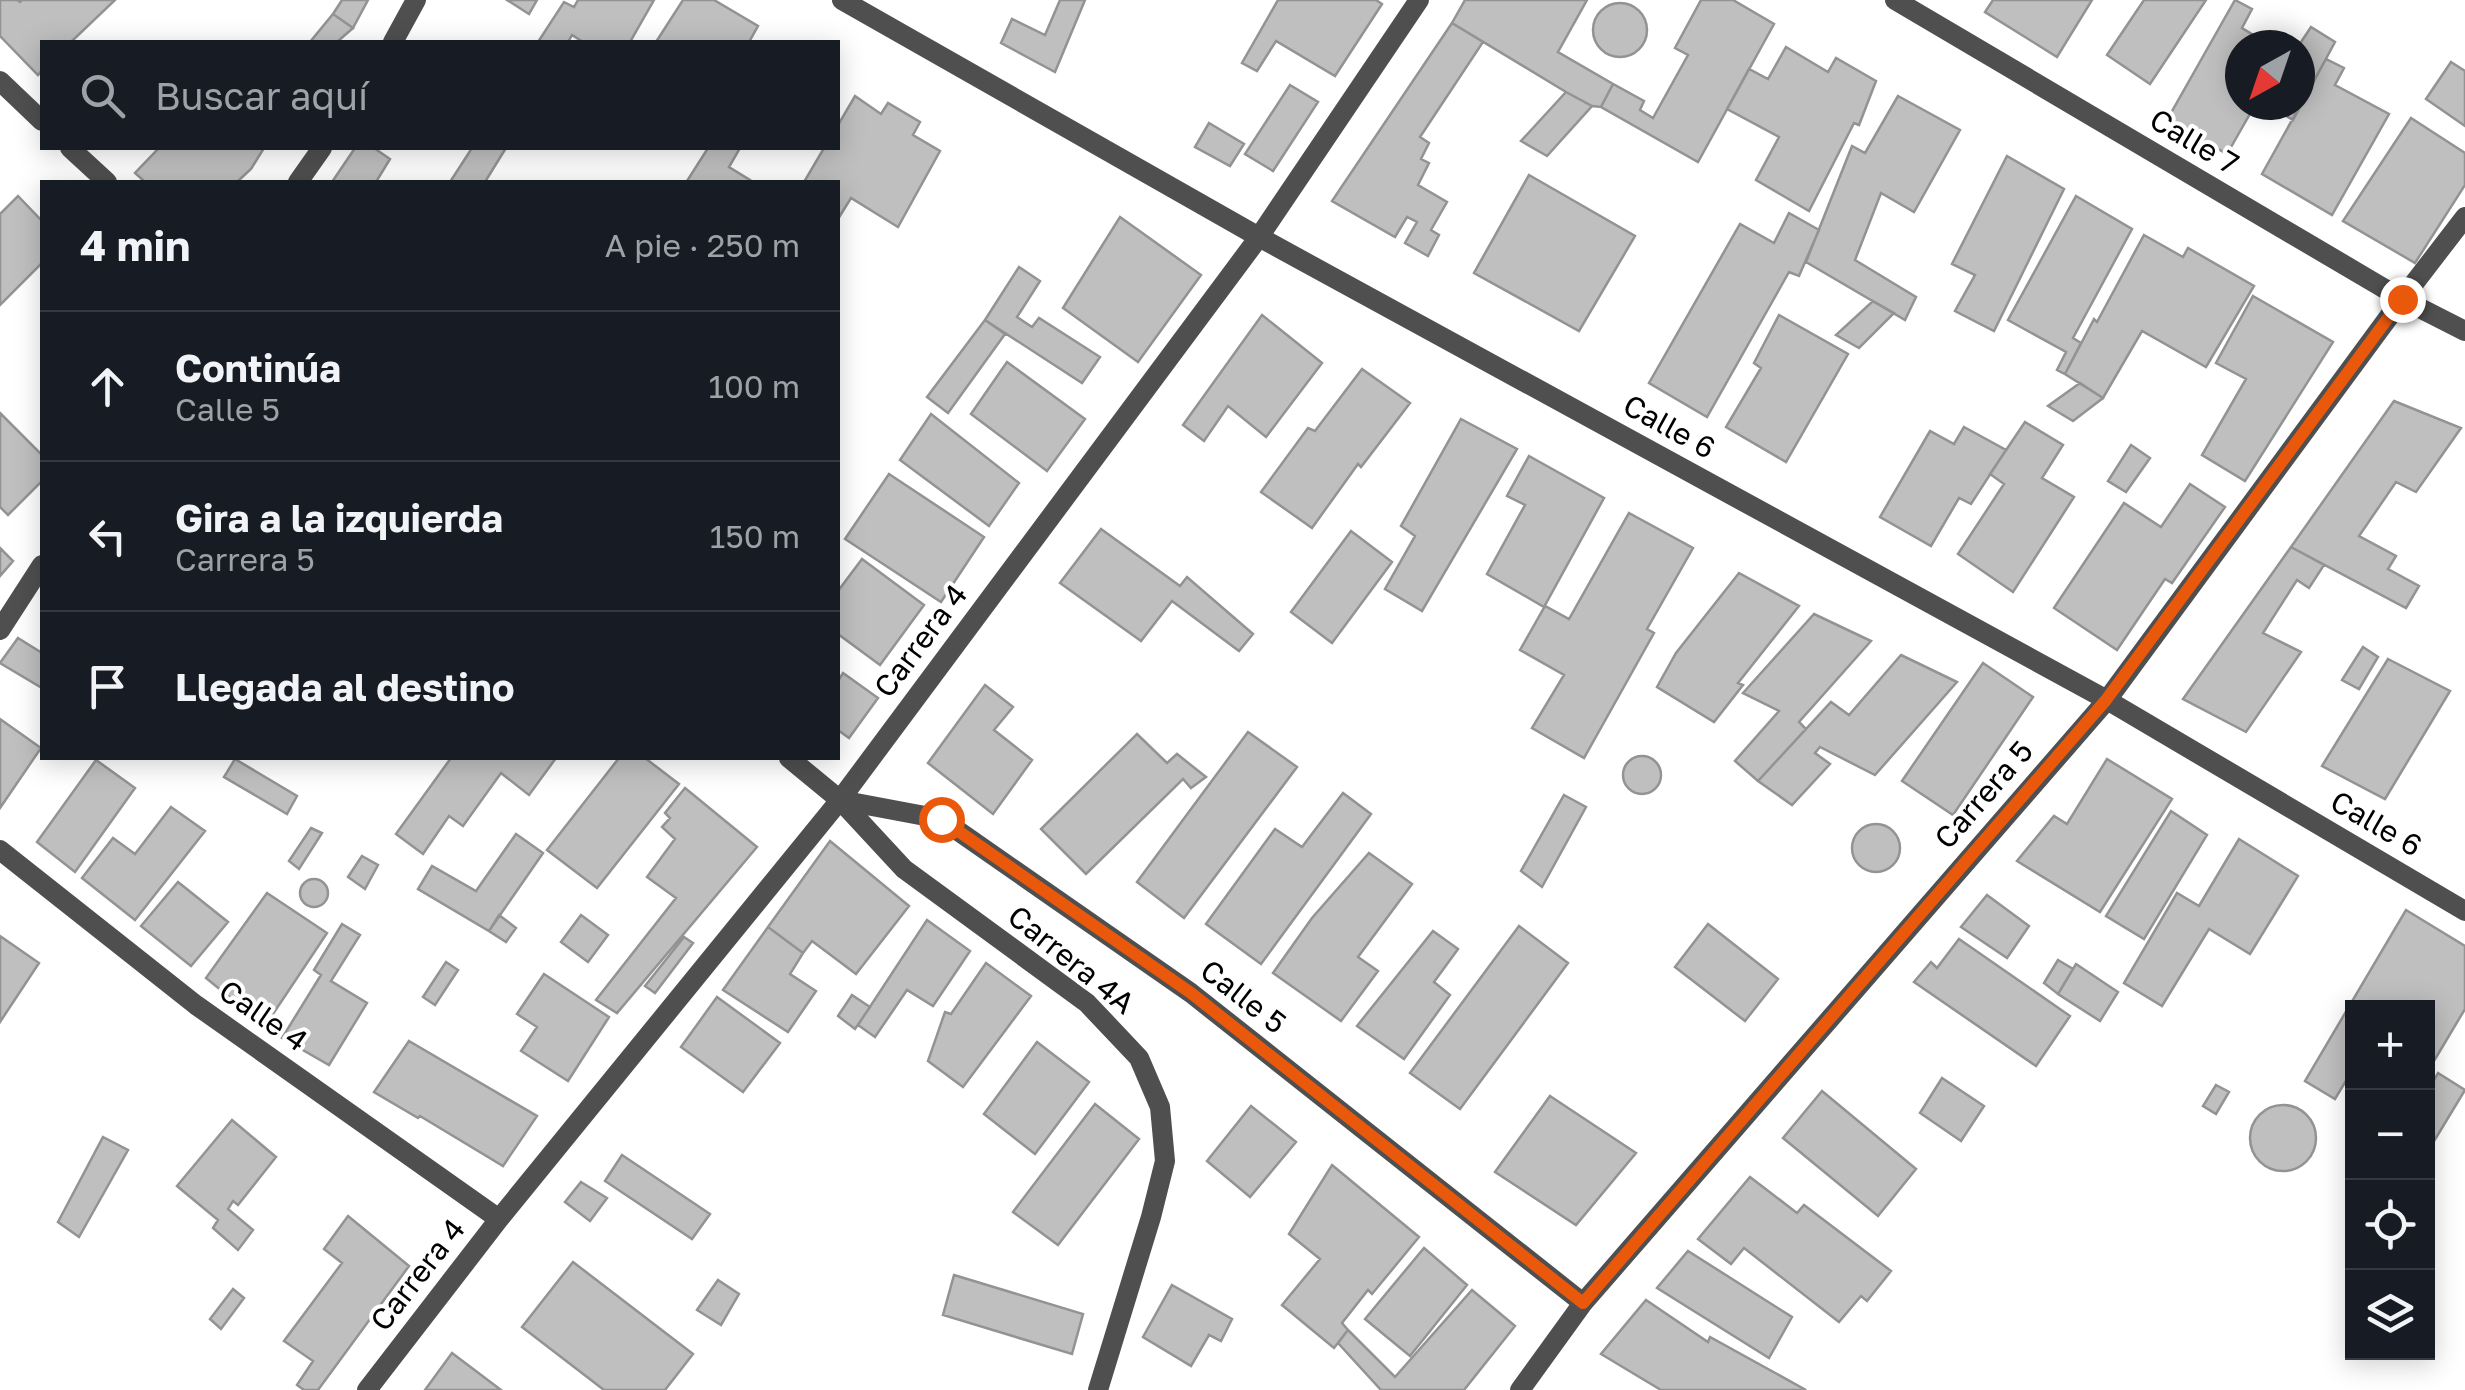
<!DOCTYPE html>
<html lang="es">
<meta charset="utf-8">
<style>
:root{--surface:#171b24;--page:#20242c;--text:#f1f3f6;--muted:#9ea1a6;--line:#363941}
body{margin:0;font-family:"Golos Text",sans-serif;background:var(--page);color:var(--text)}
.controls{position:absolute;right:30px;bottom:30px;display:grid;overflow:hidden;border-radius:0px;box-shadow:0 5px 25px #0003}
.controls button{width:90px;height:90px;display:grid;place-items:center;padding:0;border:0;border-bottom:2px solid var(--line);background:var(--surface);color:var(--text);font:50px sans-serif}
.compass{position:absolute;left:2225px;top:30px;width:90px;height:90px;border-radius:50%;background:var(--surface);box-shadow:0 5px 25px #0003;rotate:220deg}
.stop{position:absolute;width:30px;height:30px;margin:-22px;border:8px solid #ea580c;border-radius:50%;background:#fff}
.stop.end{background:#ea580c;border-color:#fff;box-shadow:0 2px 10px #0008}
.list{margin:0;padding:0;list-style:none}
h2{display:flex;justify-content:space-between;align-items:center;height:130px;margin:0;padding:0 40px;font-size:42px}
h2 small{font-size:32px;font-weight:400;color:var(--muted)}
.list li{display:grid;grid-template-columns:65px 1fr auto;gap:30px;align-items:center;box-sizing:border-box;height:150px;padding:0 40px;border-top:2px solid var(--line)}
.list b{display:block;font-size:38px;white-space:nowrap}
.list p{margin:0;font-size:32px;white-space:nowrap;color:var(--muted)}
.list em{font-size:32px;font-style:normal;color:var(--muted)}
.icon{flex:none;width:55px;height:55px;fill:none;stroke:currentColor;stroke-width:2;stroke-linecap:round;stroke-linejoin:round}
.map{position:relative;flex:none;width:2465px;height:1390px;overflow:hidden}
.search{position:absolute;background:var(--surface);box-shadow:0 5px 25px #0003;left:40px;top:40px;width:800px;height:110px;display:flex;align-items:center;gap:25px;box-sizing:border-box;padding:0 35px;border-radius:0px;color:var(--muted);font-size:38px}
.panel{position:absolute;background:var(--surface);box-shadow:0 5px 25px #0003;left:40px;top:180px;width:800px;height:580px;border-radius:0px}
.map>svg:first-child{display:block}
.building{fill:#bfbfbf;stroke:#939393;stroke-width:2.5}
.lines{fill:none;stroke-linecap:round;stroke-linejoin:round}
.street{stroke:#4f4f4f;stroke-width:20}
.route{stroke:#ea580c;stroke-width:12}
.labels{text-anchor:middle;stroke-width:8;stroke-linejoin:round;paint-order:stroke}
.street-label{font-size:30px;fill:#000;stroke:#fff}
</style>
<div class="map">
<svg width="2465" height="1390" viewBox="0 0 2465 1390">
<rect width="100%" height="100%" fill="#fff"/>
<path class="building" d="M0,0H17L20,2L22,0H115L71,42H42V70L38,75L0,36Z
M342,0H368L353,28L333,14Z
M507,0H537L529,14Z
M578,0H654L630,42H583L572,35L568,42H538L564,2L574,7Z
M683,0H714L758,26L749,42H656Z
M1060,0H1085L1055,72L1001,43L1012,19L1045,35Z
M1278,0H1376L1382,4L1335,76L1276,41L1257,71L1242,63Z
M1465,0H1587L1558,52L1613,84L1601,107L1592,106L1566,92L1452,23Z
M1701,0H1733L1774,24L1698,162L1601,107L1613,84L1644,101L1640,110L1653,118L1688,55L1675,48Z
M1993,0H2092L2057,57L1985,12Z
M2144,0H2206L2150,84L2107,55Z
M2235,0L2252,9L2242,28L2270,45H2240V105H2255L2227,154L2167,120Z
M1593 30a27 27 0 1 1 54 0a27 27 0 1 1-54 0Z
M333,14L353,28L337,42H310Z
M1452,23L1483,42L1420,137L1429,143L1421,159L1429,163L1418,185L1447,202L1431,230L1439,235L1428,256L1405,243L1417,222L1407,217L1395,237L1332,201Z
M2311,27L2335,42L2293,120L2268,105H2300L2299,45Z
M1786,47L1828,72L1836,58L1876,81L1859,125L1854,123L1809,211L1756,180L1779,137L1727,109L1749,69L1768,79Z
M2326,59L2344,68L2335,85L2389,114L2332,215L2262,174Z
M2451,62L2465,71V126L2426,99Z
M1290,85L1318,102L1273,171L1245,154Z
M1566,92L1592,106L1547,156L1521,141Z
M855,96L881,114L888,103L920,122L913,135L940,151L898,227L851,198L838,219V182H804L824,148H838V125Z
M1898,96L1960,130L1914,212L1881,193L1855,260L1916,297L1905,320L1806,262L1852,146L1865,153Z
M2411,118L2465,153V185L2415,263L2343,221Z
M1209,123L1244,144L1230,166L1195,147Z
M159,148H264L251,169L237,182H145L135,173Z
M355,148H374L390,159L376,182H332Z
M472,148H506L485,182H450Z
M708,148H740L729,167L750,180L749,182L687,181Z
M2007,156L2064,189L1994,331L1955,311L1975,275L1952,264Z
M1529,175L1635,236L1579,331L1474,273Z
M18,196L42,221V263L0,305V214Z
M2076,196L2132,229L2073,338L2081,343L2065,374L2057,370L2066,352L2008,320Z
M1789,213L1819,230L1799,276L1789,272L1707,417L1649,383L1740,224L1774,243Z
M1120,217L1201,275L1138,362L1063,308Z
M2144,235L2183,257L2188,248L2254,286L2206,367L2142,331L2103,398L2065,374L2094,319L2097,322Z
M1019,267L1040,281L1017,317L1032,327L1039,318L1100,357L1082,383L985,320Z
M2253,296L2333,342L2245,481L2202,455L2246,379L2216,363Z
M1873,301L1894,313L1859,348L1836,335Z
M1262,315L1322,363L1266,437L1228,406L1204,441L1183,425Z
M1779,315L1848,354L1786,462L1726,427L1761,368L1754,363Z
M985,320L1005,334L948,413L927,397Z
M1007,362L1085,419L1047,471L971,414Z
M1362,369L1410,403L1361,467L1358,464L1312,528L1261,492L1308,428L1315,431Z
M2080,383L2103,398L2073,421L2048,406Z
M2394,401L2461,428L2416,492L2396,482L2359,536L2396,556L2388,569L2419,586L2406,608L2291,547Z
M0,413L42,455V481L8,515L0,507Z
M931,414L1019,483L989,526L900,460Z
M1461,419L1517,449L1422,611L1385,589L1415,536L1401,526Z
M2025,422L2063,445L2042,478L2074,497L2013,592L1958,554L2004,484L1990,474Z
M1964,427L2006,450L1971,504L1959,498L1931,546L1880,517L1930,431L1954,444Z
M2131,445L2150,458L2126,492L2108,481Z
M1529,456L1604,498L1544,607L1487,574L1525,505L1507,496Z
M889,474L984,537L941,602L845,539Z
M2190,484L2225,507L2172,583L2165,579L2117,650L2054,608L2124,503L2161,527Z
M1629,513L1693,548L1647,629L1654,633L1584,758L1532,728L1564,675L1520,650L1545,606L1569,619Z
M1101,529L1180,586L1187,577L1253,634L1239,651L1172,601L1141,641L1060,583Z
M1351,531L1392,562L1332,643L1291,612Z
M2291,547L2324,565L2309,588L2297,580L2263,633L2301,652L2246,732L2183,699Z
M0,548L13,561L0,576Z
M862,559L924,605L880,665L838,634V591Z
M1739,573L1799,606L1738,683L1743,685L1714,722L1657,687L1676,653Z
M1814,614L1871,641L1799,722L1806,729L1758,781L1735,761L1779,711L1743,693Z
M18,638L42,653V688L0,663Z
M2363,647L2378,657L2359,689L2342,680Z
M1901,655L1957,682L1875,775L1820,747L1815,753L1830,764L1792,805L1758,781L1831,702L1849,715Z
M2388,659L2450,691L2385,799L2322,766Z
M1983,663L2033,697L1953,815L1902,781Z
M843,673L878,698L849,738L838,730V681Z
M985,685L1013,707L994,730L1032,760L993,814L928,763Z
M0,719L41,748L0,808Z
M1248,732L1297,767L1184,918L1137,882Z
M1137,734L1167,763L1177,754L1206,777L1191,788L1183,779L1086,874L1041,829Z
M1623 775a19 19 0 1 1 38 0a19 19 0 1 1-38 0Z
M451,758H556L529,795L501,773L463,826L449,816L423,854L396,834Z
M619,758H645L679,784L597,888L547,850Z
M235,759L297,796L287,814L224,777Z
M2107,759L2172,799L2100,912L2017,861L2054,816L2067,824Z
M96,760L135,788L75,872L37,842Z
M685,788L757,847L617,1013L596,1000L676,898L647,877L675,839L662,827L670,818L665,813Z
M1343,793L1371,814L1261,964L1206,924L1275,829L1302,847Z
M1564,795L1586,807L1542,887L1521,871Z
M171,807L205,831L135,920L82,878L113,838L135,854Z
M2171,811L2207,835L2144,939L2106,916Z
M1852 848a24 24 0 1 1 48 0a24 24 0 1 1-48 0Z
M311,828L322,833L299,869L289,861Z
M516,834L543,853L489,931L418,889L432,866L476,891Z
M2239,839L2298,876L2250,954L2209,929L2162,1006L2124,983L2177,893L2199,906Z
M830,841L909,906L856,974L812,941L803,953L768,927Z
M1369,853L1412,884L1358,957L1378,971L1341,1021L1273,973L1312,918Z
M362,856L378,865L365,889L348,877Z
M300 893a14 14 0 1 1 28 0a14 14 0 1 1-28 0Z
M178,882L228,922L191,966L141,926Z
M267,893L327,933L265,1026L206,978Z
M1987,895L2029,926L2007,958L1961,927Z
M2406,910L2465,946V1009L2428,1071V1008H2352V1083L2347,1079L2335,1099L2305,1081Z
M499,915L516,928L506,942L489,931Z
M581,915L608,935L588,962L561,942Z
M927,920L970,951L933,1006L907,990L875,1037L858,1025Z
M342,924L360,935L331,981L367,1003L329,1065L282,1038L321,975L314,970Z
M1708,924L1778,979L1745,1021L1675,967Z
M1519,926L1568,963L1460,1109L1410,1073Z
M768,927L803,953L790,974L816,991L788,1032L723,990Z
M1433,931L1458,949L1434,982L1450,995L1404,1059L1357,1026Z
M0,936L39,963L0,1022Z
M684,937L693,943L655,993L645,986Z
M1959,939L2070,1016L2036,1066L1914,982L1931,962L1937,968Z
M2058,960L2073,969L2058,994L2044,983Z
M446,962L458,970L435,1005L423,997Z
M986,963L1031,996L963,1087L928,1061L945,1012L951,1014Z
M2076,964L2118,992L2100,1021L2058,994Z
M544,974L609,1017L568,1081L521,1051L537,1027L517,1014Z
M852,995L870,1007L855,1029L838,1016Z
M717,997L780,1043L743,1092L681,1047Z
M409,1041L537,1116L503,1166L420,1116L418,1118L374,1092Z
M1037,1042L1089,1082L1035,1154L984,1114Z
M2438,1073L2465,1090L2428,1151V1091Z
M1942,1078L1984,1106L1961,1141L1920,1113Z
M2216,1085L2229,1092L2216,1114L2203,1106Z
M1822,1091L1916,1169L1878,1216L1783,1138Z
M1550,1096L1636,1153L1576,1225L1495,1172Z
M1095,1104L1139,1139L1058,1245L1013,1212Z
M2250 1138a33 33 0 1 1 66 0a33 33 0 1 1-66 0Z
M1251,1106L1296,1142L1250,1197L1207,1161Z
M232,1120L276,1157L238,1205L233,1201L228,1209L253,1230L238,1250L213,1228L218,1220L177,1186Z
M103,1137L128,1150L79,1237L58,1222Z
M622,1155L710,1214L692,1239L605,1181Z
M1332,1165L1419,1237L1372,1294L1368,1290L1342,1323L1348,1330L1334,1348L1282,1305L1320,1259L1289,1234Z
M1750,1177L1797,1213L1804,1205L1891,1271L1867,1301L1861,1296L1839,1322L1744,1248L1731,1264L1698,1239Z
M581,1182L607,1198L590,1221L565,1202Z
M348,1216L409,1266L318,1390H304L297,1385L313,1361L284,1341L342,1263L324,1249Z
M1424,1248L1467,1285L1410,1356L1365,1319Z
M1688,1251L1792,1317L1769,1358L1657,1288Z
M573,1262L693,1354L665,1390H604L522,1327Z
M954,1275L1083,1314L1072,1354L943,1315Z
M718,1280L739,1294L721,1325L697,1310Z
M1172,1285L1232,1319L1221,1341L1209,1335L1191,1366L1143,1337Z
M233,1289L244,1298L221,1329L210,1319Z
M1472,1290L1515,1326L1464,1390H1381L1338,1343L1348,1330L1395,1377Z
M1646,1300L1708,1342L1710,1337L1806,1390H1661L1601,1354Z
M452,1353L501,1390H425Z"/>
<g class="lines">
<path class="street" d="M842,0L1259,237L2107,700L2465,911
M1895,0L2402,299L2465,331
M393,42L416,0
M0,81L42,121
M70,148L107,182
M298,182L322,148
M0,630L42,565
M789,758L840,800L904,869L1087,1003L1139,1058L1160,1107L1165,1161L1151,1217L1098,1390
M840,800L941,819L1191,993L1583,1303
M0,850L196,1005L499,1219
M367,1390L499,1219L840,800L1259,237L1419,0
M1520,1390L1583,1303L2107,700L2402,299L2465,217"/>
</g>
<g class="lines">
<path class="route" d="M941,819L1191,993L1583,1303L2106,700L2402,299"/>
</g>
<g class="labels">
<g class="street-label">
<text transform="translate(2194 142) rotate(31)" y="10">Calle 7</text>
<text transform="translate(1669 427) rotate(29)" y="10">Calle 6</text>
<text transform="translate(921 641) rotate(-53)" y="10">Carrera 4</text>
<text transform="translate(1984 795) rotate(-49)" y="10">Carrera 5</text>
<text transform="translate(2376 824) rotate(30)" y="10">Calle 6</text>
<text transform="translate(1071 960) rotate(39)" y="10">Carrera 4A</text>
<text transform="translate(1243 997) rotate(38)" y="10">Calle 5</text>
<text transform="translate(263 1016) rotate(35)" y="10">Calle 4</text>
<text transform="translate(418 1275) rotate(-52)" y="10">Carrera 4</text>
</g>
</g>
</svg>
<div class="controls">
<button>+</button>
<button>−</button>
<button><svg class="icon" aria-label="locate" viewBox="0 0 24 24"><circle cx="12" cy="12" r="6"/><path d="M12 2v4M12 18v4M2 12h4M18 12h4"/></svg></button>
<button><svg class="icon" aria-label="layers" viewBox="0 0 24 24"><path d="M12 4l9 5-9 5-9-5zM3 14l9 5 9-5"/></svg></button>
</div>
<svg class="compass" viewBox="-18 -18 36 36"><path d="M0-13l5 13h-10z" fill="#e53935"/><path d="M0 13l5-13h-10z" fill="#9ea1a6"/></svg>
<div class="stop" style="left:941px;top:819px"></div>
<div class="stop end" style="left:2402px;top:299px"></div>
<div class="search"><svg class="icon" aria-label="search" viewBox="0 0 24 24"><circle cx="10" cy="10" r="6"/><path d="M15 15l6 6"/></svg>Buscar aquí</div>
<section class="panel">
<h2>4 min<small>A pie · 250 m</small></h2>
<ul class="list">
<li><svg class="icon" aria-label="ahead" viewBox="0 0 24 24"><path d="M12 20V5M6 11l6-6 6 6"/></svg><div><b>Continúa</b><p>Calle 5</p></div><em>100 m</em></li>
<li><svg class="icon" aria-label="left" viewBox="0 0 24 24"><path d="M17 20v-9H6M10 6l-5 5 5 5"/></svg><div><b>Gira a la izquierda</b><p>Carrera 5</p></div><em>150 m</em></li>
<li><svg class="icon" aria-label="arrive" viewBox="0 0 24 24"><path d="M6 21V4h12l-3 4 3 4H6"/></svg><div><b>Llegada al destino</b></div></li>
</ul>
</section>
</div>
